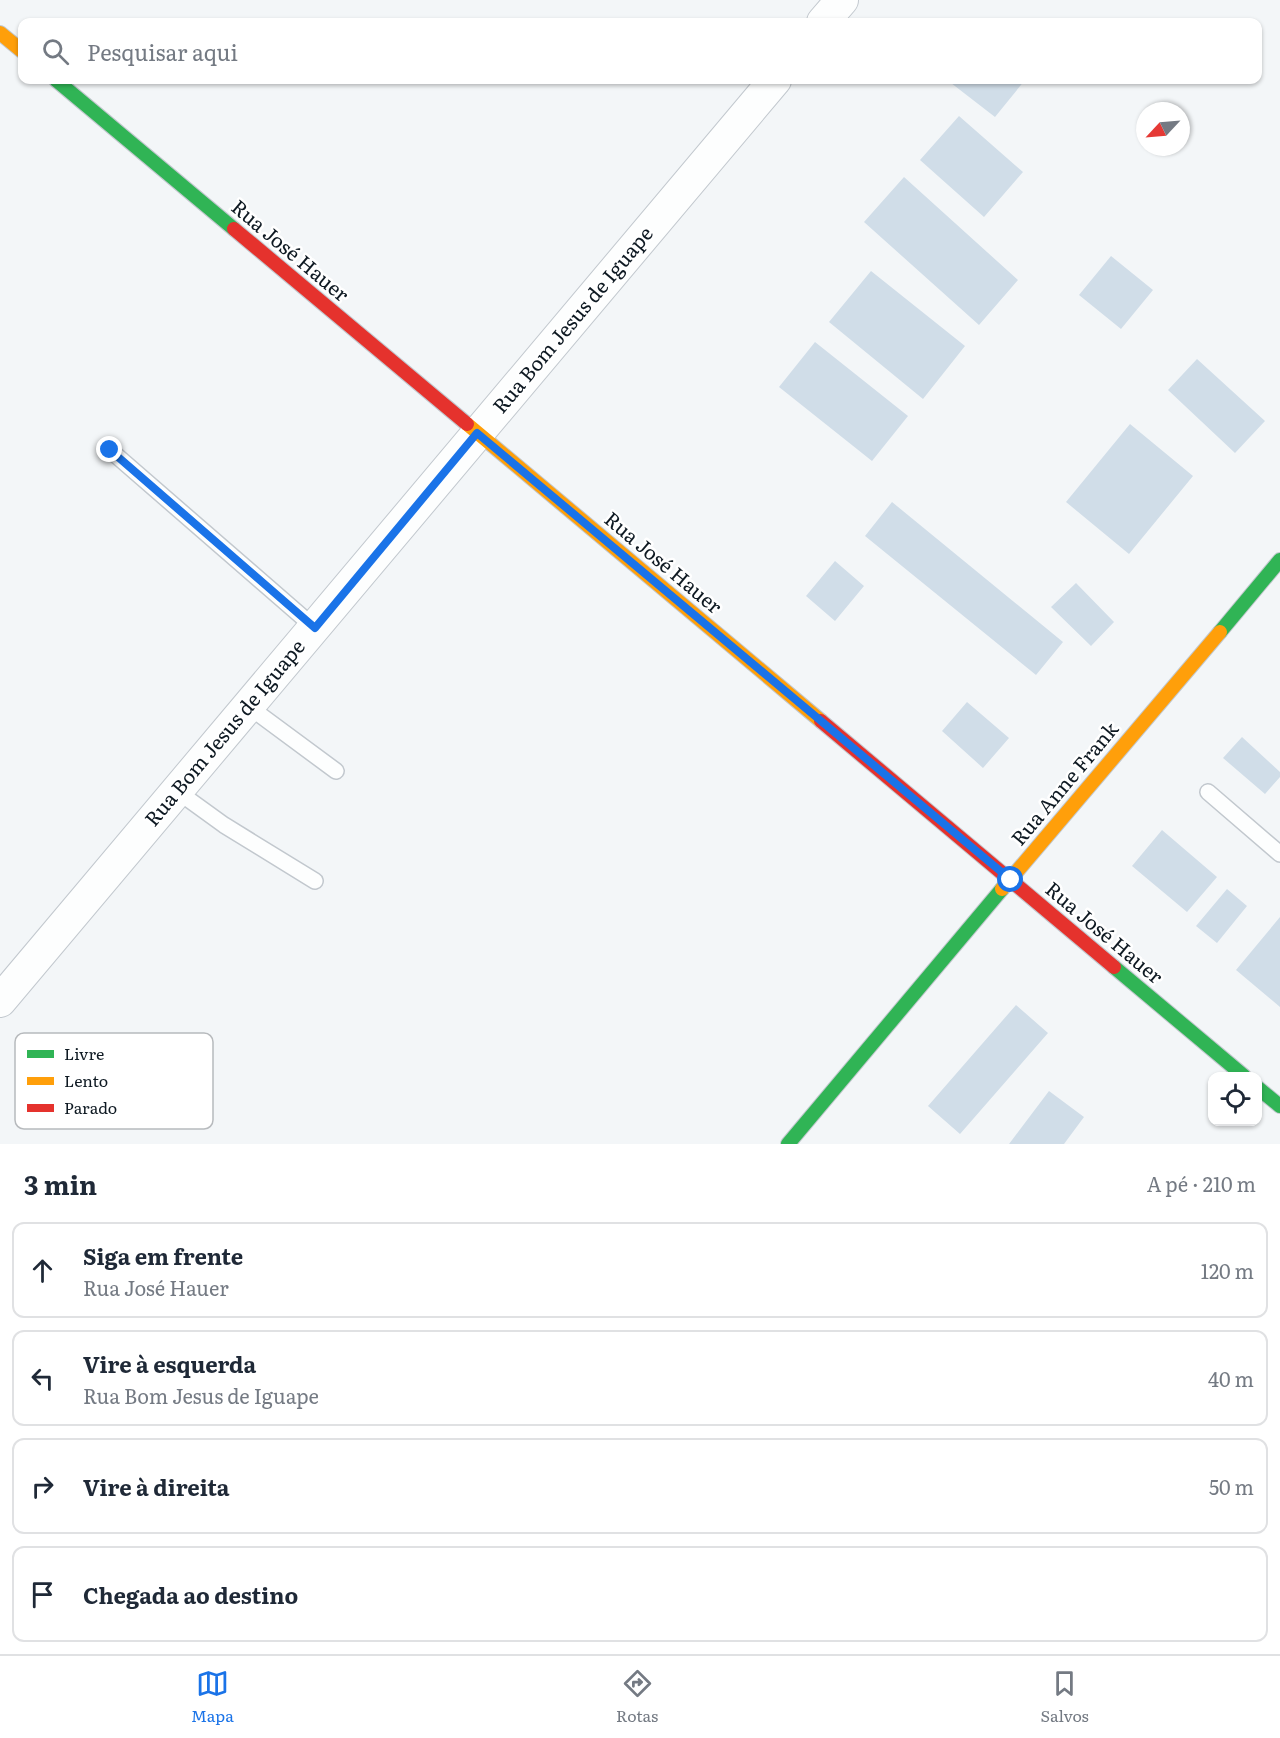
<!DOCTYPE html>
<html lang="pt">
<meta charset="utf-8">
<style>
:root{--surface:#fff;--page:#f2f2f3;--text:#1f2937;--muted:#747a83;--line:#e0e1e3;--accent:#1a73e8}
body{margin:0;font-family:Literata,serif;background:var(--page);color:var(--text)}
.controls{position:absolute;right:18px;bottom:18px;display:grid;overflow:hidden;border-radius:12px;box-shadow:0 2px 4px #0004}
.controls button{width:54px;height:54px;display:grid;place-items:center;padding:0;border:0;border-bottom:2px solid var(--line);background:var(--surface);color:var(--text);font:30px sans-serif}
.compass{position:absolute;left:1136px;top:102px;width:54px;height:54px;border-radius:50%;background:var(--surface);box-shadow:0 2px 4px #0004;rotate:244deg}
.stop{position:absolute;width:18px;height:18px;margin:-14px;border:4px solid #1a73e8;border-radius:50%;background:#fff}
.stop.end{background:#1a73e8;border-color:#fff;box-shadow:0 2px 6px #0008}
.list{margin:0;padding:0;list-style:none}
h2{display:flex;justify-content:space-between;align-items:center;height:78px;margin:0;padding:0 24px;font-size:26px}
h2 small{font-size:20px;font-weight:400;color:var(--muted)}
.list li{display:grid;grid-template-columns:39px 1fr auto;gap:18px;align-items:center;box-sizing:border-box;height:96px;margin:0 12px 12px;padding:0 12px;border:2px solid var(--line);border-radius:12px}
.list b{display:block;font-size:22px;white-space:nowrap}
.list p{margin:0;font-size:20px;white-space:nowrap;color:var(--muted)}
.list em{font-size:20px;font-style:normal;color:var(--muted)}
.icon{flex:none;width:33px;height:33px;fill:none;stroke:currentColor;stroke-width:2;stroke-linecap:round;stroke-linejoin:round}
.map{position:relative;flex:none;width:1280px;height:1144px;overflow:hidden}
.search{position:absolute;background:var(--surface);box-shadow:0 2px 4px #0004;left:18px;right:18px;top:18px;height:66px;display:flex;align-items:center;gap:15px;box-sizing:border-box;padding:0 21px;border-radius:12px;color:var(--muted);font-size:22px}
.sheet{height:510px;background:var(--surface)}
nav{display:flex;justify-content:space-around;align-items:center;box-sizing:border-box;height:84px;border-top:2px solid var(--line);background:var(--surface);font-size:16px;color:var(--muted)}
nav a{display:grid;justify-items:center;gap:3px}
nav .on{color:var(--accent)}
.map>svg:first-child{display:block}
.building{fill:#d0dde8}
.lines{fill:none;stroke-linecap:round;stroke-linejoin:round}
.lane-casing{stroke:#c2c8ce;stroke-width:18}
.street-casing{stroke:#c2c8ce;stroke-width:34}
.fast-casing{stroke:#c2c8ce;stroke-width:16}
.slow-casing{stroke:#c2c8ce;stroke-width:16}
.jam-casing{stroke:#c2c8ce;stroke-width:16}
.lane{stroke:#fdfefe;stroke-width:15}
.street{stroke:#fdfefe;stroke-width:32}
.fast{stroke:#30b455;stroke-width:14}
.slow{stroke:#ff9f0a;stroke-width:14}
.jam{stroke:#e5322d;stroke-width:14}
.route{stroke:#1a73e8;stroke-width:8}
.labels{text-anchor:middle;stroke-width:5;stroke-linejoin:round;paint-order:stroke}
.street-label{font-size:20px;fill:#0e1922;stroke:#fff}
.key{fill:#fff;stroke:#b7babd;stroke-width:1.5}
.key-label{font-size:16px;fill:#0e1922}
</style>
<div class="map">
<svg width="1280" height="1144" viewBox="0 0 1280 1144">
<rect width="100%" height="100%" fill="#f3f6f8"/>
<path class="building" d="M954,80H1025L995,117L951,83Z
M959,116L1023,172L984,217L920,160Z
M904,177L1018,280L979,325L864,222Z
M1111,256L1153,290L1121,329L1079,295Z
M871,271L965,346L923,399L829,322Z
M815,342L908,416L872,461L779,387Z
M1197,359L1265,421L1235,453L1168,390Z
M1130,424L1193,476L1129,554L1066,502Z
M892,502L1063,642L1036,675L865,536Z
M835,561L864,586L835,621L806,596Z
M1076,583L1114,622L1091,646L1051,607Z
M967,702L1009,738L983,768L942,731Z
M1242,737L1280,772V777L1265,794L1223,758Z
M1162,830L1217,877L1187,912L1132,866Z
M1227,889L1247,906L1217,943L1196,926Z
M1280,917V1007L1236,970Z
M1016,1005L1048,1033L960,1134L928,1106Z
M1049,1091L1084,1117L1064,1144H1009Z"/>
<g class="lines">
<defs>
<path id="lane" d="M110,450L315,628
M248,706L336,771
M177,791L224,825L315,881
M1208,792L1280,854"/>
<path id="street" d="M823,22L842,0
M0,1001L775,80"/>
<path id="fast" d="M56,80L234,229
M1220,632L1280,560
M1114,967L1244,1076
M1258,1088L1280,1106
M788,1144L1002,889"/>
<path id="slow" d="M0,33L22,51
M467,424L821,721
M1002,889L1220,632"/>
<path id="jam" d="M234,229L467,424
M821,721L1114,967"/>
</defs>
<use href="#lane" class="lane-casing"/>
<use href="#street" class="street-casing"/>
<use href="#fast" class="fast-casing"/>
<use href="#slow" class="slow-casing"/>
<use href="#jam" class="jam-casing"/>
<use href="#lane" class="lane"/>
<use href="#street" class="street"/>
<use href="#fast" class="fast"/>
<use href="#slow" class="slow"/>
<use href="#jam" class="jam"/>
</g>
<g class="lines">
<path class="route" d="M110,450L315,628L477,433L1011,880"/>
</g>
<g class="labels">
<g class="street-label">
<text transform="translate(290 251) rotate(40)" y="7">Rua José Hauer</text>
<text transform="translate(573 320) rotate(-50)" y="7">Rua Bom Jesus de Iguape</text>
<text transform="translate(663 563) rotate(40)" y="7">Rua José Hauer</text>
<text transform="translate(225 733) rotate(-50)" y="7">Rua Bom Jesus de Iguape</text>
<text transform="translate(1065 784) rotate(-50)" y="7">Rua Anne Frank</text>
<text transform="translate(1104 933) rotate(40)" y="7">Rua José Hauer</text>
</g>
</g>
<rect x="15" y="1033" width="198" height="96" rx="9" class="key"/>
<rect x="27" y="1050" width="27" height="8" fill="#30b455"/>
<rect x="27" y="1077" width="27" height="8" fill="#ff9f0a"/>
<rect x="27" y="1104" width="27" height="8" fill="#e5322d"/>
<g class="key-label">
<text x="64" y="1060">Livre</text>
<text x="64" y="1087">Lento</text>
<text x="64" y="1114">Parado</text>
</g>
</svg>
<div class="controls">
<button><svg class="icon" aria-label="locate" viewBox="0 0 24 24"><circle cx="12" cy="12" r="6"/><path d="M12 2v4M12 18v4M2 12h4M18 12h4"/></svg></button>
</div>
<svg class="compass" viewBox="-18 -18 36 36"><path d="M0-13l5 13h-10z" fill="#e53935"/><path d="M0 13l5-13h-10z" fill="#747a83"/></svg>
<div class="stop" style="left:1011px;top:880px"></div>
<div class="stop end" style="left:110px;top:450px"></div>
<div class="search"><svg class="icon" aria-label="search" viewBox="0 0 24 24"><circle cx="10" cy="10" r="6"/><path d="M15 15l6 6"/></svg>Pesquisar aqui</div>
</div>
<section class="sheet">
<h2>3 min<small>A pé · 210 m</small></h2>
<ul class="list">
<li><svg class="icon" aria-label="ahead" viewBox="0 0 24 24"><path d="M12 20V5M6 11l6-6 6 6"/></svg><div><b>Siga em frente</b><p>Rua José Hauer</p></div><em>120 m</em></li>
<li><svg class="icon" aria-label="left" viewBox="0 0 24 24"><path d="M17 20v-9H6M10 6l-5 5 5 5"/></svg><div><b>Vire à esquerda</b><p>Rua Bom Jesus de Iguape</p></div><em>40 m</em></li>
<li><svg class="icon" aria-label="right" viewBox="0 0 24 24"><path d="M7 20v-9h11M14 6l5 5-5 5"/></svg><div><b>Vire à direita</b></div><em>50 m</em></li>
<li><svg class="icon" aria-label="arrive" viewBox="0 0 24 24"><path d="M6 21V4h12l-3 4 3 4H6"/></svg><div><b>Chegada ao destino</b></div></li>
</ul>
</section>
<nav>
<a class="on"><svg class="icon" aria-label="map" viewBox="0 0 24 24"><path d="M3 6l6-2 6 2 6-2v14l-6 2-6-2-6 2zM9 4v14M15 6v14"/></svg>Mapa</a>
<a><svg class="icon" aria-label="directions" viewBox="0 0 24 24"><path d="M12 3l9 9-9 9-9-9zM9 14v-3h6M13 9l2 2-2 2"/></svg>Rotas</a>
<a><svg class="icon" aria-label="saved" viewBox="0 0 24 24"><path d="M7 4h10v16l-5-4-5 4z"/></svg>Salvos</a>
</nav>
